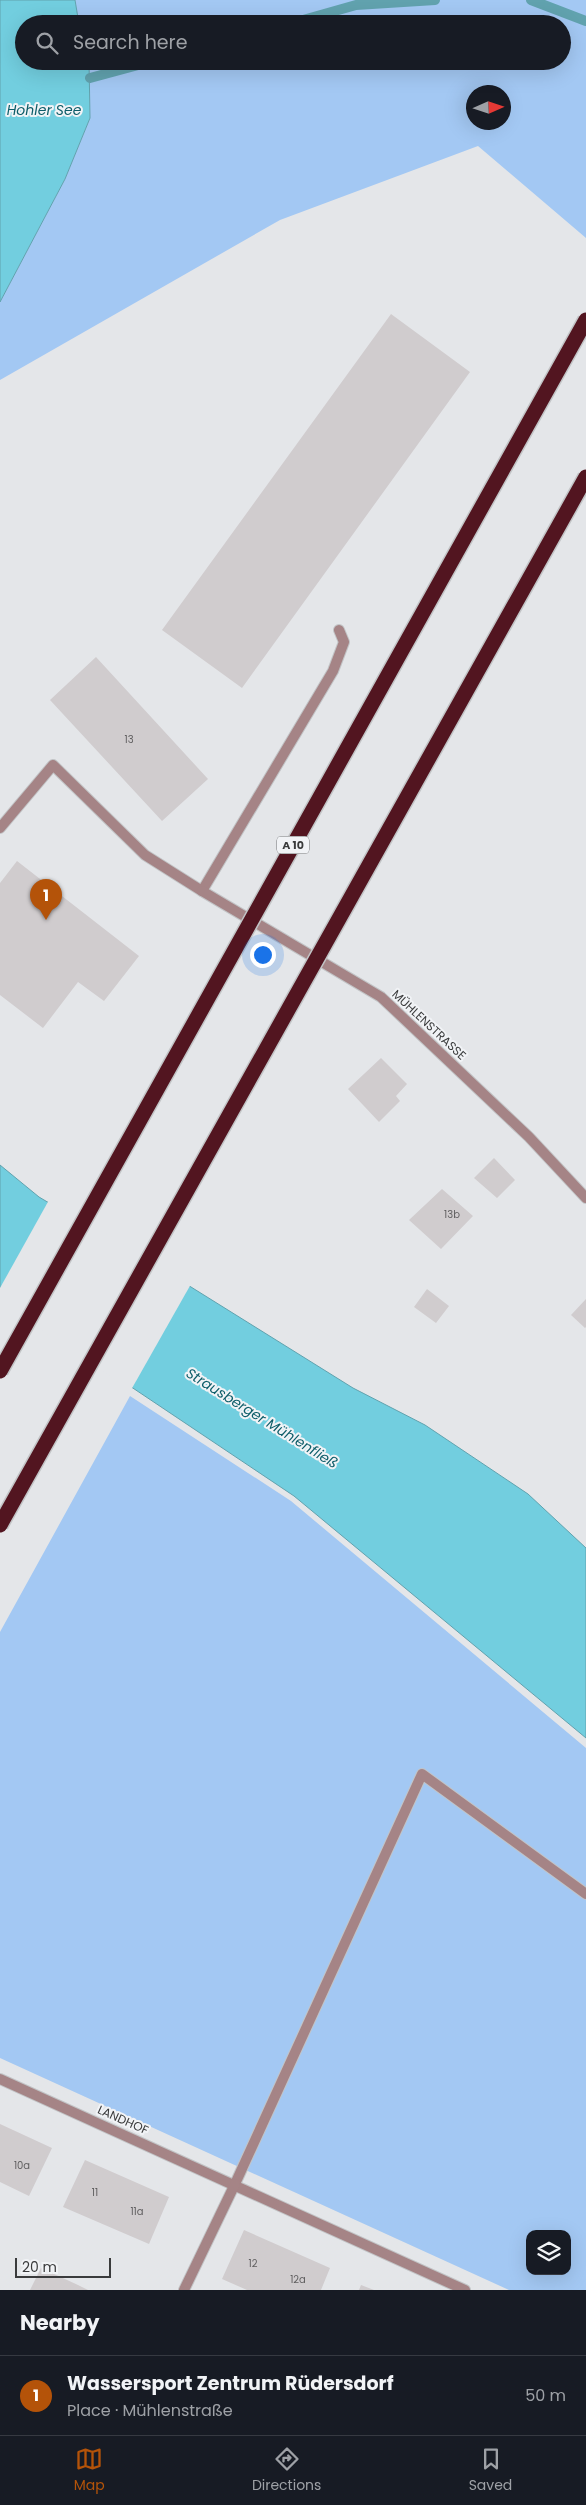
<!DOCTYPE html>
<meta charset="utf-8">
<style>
:root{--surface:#171b24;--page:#20242c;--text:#f1f3f6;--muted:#9ea1a6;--line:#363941;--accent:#b45309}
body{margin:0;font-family:Poppins,sans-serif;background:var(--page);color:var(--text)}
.controls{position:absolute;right:15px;bottom:15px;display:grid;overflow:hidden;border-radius:10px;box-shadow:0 5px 20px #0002}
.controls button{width:45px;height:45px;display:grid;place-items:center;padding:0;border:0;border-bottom:1px solid var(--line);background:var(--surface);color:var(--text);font:25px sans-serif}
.compass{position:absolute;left:466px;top:85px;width:45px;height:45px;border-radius:50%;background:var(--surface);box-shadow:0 5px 20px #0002;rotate:87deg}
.scale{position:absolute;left:15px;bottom:12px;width:96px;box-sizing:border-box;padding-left:5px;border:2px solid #3a3b3c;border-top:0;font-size:14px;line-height:18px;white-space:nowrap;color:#3a3b3c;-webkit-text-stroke:4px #f1f3f6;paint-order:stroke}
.you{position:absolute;left:262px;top:954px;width:18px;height:18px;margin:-12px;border:4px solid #fff;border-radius:50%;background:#1a73e8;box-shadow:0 0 0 8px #1a73e833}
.badge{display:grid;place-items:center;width:32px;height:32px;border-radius:50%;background:var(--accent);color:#fff;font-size:16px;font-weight:700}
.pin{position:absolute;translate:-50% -41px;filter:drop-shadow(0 1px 2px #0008)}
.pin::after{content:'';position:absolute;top:26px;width:18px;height:15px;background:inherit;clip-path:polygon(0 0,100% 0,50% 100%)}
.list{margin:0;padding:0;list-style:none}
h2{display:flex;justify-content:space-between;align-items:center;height:65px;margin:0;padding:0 20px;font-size:21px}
h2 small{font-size:16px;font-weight:400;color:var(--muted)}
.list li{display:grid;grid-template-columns:32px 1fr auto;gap:15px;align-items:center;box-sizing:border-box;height:80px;padding:0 20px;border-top:1px solid var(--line)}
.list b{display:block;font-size:19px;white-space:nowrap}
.list p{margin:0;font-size:16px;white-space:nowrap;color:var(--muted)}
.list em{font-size:16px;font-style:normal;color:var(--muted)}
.icon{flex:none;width:28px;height:28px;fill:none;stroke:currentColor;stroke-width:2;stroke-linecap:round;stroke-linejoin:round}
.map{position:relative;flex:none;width:586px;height:2290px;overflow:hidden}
.search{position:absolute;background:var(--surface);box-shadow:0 5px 20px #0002;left:15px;right:15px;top:15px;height:55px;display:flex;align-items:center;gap:12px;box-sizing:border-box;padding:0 18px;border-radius:28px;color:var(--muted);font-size:19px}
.sheet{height:145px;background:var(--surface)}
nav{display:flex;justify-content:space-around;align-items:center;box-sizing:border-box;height:70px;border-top:1px solid var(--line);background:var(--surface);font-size:14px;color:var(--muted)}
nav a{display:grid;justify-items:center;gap:2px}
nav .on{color:var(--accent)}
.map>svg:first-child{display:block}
.green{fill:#a3c8f3;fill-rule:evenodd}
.water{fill:#72cedf;stroke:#61a2ae}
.pier{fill:#e4e6e9}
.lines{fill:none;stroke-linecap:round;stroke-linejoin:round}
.stream{stroke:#61a2ae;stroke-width:10}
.building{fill:#d0ccce}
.service-casing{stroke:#c2c4c6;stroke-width:12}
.minor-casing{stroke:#c2c4c6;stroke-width:12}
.service{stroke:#a58486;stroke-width:10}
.minor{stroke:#a58486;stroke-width:10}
.motorway-bridge-casing{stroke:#c2c4c6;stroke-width:18;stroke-linecap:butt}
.motorway-bridge{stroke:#521520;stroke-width:15}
.labels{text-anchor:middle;stroke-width:4;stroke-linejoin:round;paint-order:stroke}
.number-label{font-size:10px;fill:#605f60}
.shield{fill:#f1f3f6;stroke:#717274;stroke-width:1}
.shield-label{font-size:11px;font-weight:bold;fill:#3a3b3c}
.street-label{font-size:12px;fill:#3a3b3c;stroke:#f1f3f6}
.water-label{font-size:14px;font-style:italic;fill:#0d5d69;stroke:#f1f3f6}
</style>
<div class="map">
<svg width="586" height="2290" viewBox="0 0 586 2290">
<rect width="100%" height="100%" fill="#e4e6e9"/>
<path class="green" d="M75,0H586V238L478,146L280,220L0,380V302L65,179L90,118L89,61H562V24H79ZM474,92H504V122H474Z
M130,1396L291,1501L586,1748V2290H509L0,2058V1632ZM530,2234H567V2271H530Z"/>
<path class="water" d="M0,0H75L79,24H24V61H89L90,118L65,179L0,302Z
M0,1165L39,1197L191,1287L353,1388L425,1425L528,1494L586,1548V1738L294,1496L0,1299Z"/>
<path class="pier" d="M49,1200L191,1284L131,1390L0,1302V1288Z"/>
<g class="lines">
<path class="stream" d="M531,0L586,21
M289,24L356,5L435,0
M90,78L153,61"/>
</g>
<path class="building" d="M391,314L470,372L242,688L162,630Z
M96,657L208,779L162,821L50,700Z
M17,861L139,956L104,1001L78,982L43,1028L0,995V883Z
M381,1058L407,1084L396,1096L400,1101L379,1122L348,1089Z
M494,1158L515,1180L497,1198L474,1178Z
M442,1189L473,1216L441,1249L409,1220Z
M427,1289L449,1306L436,1323L414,1307Z
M586,1299V1327L585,1328L571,1315Z
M0,2124L52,2148L29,2196L0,2182Z
M85,2160L169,2197L149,2244L63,2207Z
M244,2230L330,2268L321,2290H247L222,2279Z
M41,2268L78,2285L88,2290H30Z
M361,2285L374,2290H359Z"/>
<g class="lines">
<defs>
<path id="service" d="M0,828L53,765L145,855L202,891L333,671L344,642L339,630
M0,2079L465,2290
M235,2184L422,1774L586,1894"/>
<path id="minor" d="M202,891L381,997L529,1137L586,1198
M184,2290L235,2184"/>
</defs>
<use href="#service" class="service-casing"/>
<use href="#minor" class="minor-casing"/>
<use href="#service" class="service"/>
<use href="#minor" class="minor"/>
<defs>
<path id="motorway-bridge" d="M0,1371L586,320
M0,1525L586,477"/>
</defs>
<use href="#motorway-bridge" class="motorway-bridge-casing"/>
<use href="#motorway-bridge" class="motorway-bridge"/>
</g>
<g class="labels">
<g class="number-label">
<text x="129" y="743">13</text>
<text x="452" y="1218">13b</text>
<text x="22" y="2169">10a</text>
<text x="95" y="2196">11</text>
<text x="137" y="2215">11a</text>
<text x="253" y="2267">12</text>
<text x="298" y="2283">12a</text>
</g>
<rect class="shield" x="277" y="836.5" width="32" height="17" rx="4"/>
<g class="shield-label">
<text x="293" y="849">A 10</text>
</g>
<g class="street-label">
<text transform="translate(429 1025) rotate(43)" y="4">MÜHLENSTRASSE</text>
<text transform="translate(123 2120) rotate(24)" y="4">LANDHOF</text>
</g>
<g class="water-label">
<text x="44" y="115">Hohler See</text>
<text transform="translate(262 1418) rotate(32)" y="5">Strausberger Mühlenfließ</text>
</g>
</g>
</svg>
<div class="controls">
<button><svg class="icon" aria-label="layers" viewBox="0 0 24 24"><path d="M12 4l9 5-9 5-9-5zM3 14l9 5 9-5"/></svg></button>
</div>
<svg class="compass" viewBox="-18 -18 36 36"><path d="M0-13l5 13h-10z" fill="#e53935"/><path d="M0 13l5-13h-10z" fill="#9ea1a6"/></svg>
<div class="scale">20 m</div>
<div class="you"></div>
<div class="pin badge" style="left:46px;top:920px">1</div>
<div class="search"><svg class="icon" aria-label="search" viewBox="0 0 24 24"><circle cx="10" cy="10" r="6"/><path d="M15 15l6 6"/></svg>Search here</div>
</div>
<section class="sheet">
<h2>Nearby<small></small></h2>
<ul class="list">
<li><span class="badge">1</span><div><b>Wassersport Zentrum Rüdersdorf</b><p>Place · Mühlenstraße</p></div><em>50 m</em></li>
</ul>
</section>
<nav>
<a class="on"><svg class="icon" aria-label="map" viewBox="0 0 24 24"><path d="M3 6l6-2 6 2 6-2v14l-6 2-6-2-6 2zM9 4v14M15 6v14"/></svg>Map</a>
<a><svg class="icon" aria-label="directions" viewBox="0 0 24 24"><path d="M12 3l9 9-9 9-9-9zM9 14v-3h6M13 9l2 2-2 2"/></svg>Directions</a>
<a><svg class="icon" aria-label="saved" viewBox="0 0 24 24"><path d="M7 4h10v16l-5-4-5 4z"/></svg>Saved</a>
</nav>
